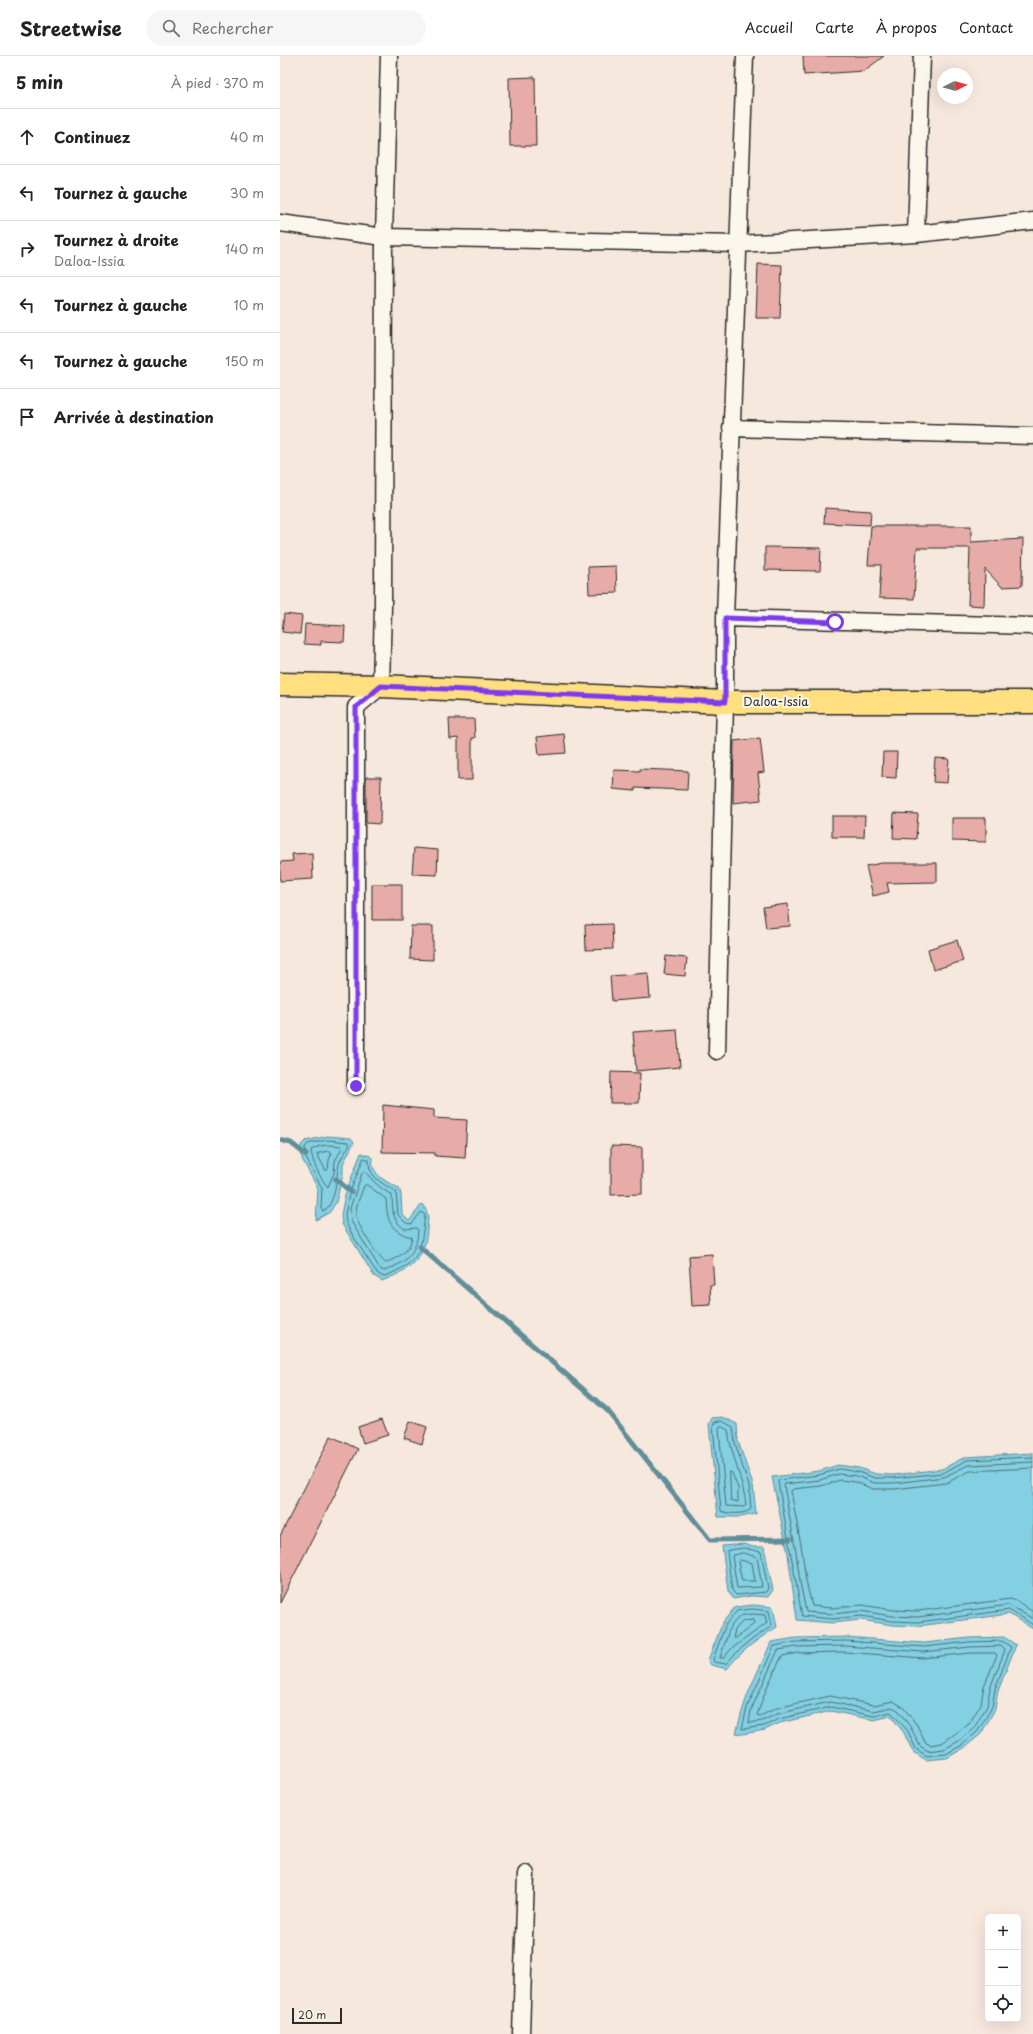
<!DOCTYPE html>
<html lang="fr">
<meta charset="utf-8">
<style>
:root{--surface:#fff;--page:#f6f6f6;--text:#222;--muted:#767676;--line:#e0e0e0}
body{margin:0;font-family:"Playpen Sans",sans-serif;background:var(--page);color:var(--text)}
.controls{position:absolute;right:12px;bottom:12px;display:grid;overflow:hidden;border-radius:6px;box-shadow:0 4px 16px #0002}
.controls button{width:36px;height:36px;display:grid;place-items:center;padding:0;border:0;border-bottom:1px solid var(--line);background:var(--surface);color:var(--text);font:20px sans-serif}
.compass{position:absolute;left:657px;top:12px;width:36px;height:36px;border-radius:50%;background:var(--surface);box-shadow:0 4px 16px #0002;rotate:84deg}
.scale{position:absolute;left:12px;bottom:10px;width:50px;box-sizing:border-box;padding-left:4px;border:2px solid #2b2b2b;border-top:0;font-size:11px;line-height:14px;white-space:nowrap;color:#2b2b2b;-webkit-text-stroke:3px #fbf7ec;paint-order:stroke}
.stop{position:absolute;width:12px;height:12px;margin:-9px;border:3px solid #7c3aed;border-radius:50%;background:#fff}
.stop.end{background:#7c3aed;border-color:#fff;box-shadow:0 1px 4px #0008}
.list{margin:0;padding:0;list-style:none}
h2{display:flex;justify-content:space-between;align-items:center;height:52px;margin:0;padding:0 16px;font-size:17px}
h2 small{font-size:13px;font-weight:400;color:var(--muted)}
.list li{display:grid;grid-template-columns:26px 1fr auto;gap:12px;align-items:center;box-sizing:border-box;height:56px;padding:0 16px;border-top:1px solid var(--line)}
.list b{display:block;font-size:15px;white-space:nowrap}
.list p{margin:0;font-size:13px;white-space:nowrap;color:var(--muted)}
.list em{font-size:13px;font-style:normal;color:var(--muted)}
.icon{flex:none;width:22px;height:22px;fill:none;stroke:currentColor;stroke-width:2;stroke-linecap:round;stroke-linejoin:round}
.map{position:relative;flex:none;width:753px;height:1978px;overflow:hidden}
header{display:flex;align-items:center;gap:24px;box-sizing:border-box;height:56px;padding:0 20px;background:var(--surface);border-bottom:1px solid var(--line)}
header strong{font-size:19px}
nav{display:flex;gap:22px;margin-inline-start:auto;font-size:14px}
.search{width:280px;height:36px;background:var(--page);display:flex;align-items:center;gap:10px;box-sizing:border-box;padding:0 14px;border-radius:22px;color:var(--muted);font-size:15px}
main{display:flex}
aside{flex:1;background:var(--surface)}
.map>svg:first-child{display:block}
.water{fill:#83d0e2;stroke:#608e99}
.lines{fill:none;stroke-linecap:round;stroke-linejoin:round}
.shore{stroke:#4e6d74;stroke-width:1}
.stream{stroke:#608e99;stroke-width:5}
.building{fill:#e7aca8;stroke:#2b2b2b}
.minor-casing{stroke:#2b2b2b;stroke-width:19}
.primary-casing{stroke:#2b2b2b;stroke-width:25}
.minor{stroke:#fbf7ec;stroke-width:16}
.primary{stroke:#ffdf80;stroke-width:22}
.route{stroke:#7c3aed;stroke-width:5}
.labels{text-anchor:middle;stroke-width:4;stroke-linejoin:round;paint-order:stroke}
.street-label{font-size:12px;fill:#2b2b2b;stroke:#fbf7ec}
</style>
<header>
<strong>Streetwise</strong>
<div class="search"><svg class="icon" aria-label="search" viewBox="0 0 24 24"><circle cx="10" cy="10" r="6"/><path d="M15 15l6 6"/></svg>Rechercher</div>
<nav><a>Accueil</a><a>Carte</a><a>À propos</a><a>Contact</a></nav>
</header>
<main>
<aside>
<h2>5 min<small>À pied · 370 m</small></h2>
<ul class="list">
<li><svg class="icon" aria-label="ahead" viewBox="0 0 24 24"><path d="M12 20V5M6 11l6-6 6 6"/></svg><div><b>Continuez</b></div><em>40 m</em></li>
<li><svg class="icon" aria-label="left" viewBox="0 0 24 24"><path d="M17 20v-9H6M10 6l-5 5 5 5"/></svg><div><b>Tournez à gauche</b></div><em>30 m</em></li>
<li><svg class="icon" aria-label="right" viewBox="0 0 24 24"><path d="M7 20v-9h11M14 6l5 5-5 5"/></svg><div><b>Tournez à droite</b><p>Daloa-Issia</p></div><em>140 m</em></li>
<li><svg class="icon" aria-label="left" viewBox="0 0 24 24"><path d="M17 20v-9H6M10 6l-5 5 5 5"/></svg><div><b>Tournez à gauche</b></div><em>10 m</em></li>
<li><svg class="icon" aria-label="left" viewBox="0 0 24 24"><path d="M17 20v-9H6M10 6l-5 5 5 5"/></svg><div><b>Tournez à gauche</b></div><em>150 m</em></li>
<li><svg class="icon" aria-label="arrive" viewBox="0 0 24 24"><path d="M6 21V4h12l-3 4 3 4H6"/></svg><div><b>Arrivée à destination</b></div></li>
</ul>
</aside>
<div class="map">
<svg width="753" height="1978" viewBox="0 0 753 1978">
<rect width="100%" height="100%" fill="#f7e8de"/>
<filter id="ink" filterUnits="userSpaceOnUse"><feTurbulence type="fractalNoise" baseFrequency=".025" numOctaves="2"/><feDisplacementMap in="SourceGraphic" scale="8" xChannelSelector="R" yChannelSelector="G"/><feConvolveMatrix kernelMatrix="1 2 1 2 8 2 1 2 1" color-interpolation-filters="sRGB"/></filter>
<g filter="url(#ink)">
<path class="water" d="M48,1080L71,1082L74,1086L63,1108V1118L56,1146L50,1156L36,1164L38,1133L22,1103L21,1089L25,1085Z
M81,1097L90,1100L93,1103C90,1118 108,1127 119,1132L121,1138L122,1158L129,1165L142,1148C150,1159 148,1160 147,1174C145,1205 129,1214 102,1225L94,1220L62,1168L61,1159L65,1138Z
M443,1361L457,1368L458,1385L473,1429L476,1458L461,1461H438L429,1368L432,1362Z
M753,1397V1573L729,1558L638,1570L612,1569L581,1564L552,1567L517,1564L508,1498L492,1421L539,1415L558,1409L579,1412L596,1418L613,1419L662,1413L685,1401Z
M464,1488L473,1491H484L493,1534L488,1541L471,1540L453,1543L448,1535L442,1490Z
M473,1549L493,1551L497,1571C478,1583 461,1595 447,1613L431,1609L428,1604L443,1566L455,1551Z
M566,1581L644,1587L689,1582L724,1581L736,1589L718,1635L715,1653L701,1678L684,1692L667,1702L646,1704L633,1696L624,1677L611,1660L594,1664L551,1655L500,1667L485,1674L463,1678L456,1677C461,1659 465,1643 473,1626C479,1612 485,1601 491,1586L516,1582Z"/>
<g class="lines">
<path class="shore" d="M48,1084L68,1086L70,1088C67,1094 61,1101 59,1108C56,1120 56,1149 43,1155L41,1153L42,1132L26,1102L25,1091L28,1088Z
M49,1089L61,1090L62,1092L55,1105L54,1117L48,1131C40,1122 32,1106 31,1094L40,1090Z
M49,1095L52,1097L49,1104L48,1113L46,1115L37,1098Z
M84,1102L89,1104C88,1121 104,1129 116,1135L118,1159L126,1167L132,1168L141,1156L145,1159C140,1196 143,1205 103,1221L97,1217L73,1180L66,1167L65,1159L69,1139Z
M85,1115C93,1126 100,1132 112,1139C113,1154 111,1164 125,1173L136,1172L138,1174C137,1198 125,1207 104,1215L100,1213L71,1165L70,1152L82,1117Z
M87,1129L106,1143C107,1157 107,1171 123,1178C126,1180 129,1180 132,1181C130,1197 117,1201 106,1207C99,1204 77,1168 76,1160C75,1150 81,1139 84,1130Z
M442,1365L453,1371L455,1387L469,1430L471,1453C465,1459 448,1458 441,1455L433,1370L435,1366Z
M441,1370L448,1374C451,1400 463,1423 466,1449L464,1451L446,1450L439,1373Z
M753,1401L687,1404L663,1417L613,1422H595L578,1416L559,1413L539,1419L499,1424L498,1426L522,1560L552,1563L581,1560L612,1565L638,1566L729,1554L753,1569
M753,1406L688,1409L664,1421L614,1427H594L577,1420L559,1418L540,1424L505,1428L504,1430L516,1496L520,1526L526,1556L552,1558L581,1555L612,1560L638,1561L729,1549L753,1563
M753,1412L690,1415L666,1427L614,1433H593L576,1426L560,1424L541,1430L513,1433L511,1435L522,1495L526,1525L532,1550L552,1552L582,1549L613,1554L638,1555L730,1543L737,1545L753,1556
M450,1416L452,1417L458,1432V1446L451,1444Z
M464,1492L481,1496L488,1532L486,1536L456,1539L452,1534L447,1495Z
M463,1497L477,1501L482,1531L457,1532L452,1500Z
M460,1504L472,1507L475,1525H462L458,1506Z
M473,1553L489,1555L492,1570C475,1581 459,1592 446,1608L434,1606L433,1603L446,1568L457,1555Z
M473,1558L485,1559L487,1567L451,1593L444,1602H440L450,1571L460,1560Z
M473,1564L474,1568L456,1582H453L455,1574L462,1566Z
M566,1585L644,1591L689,1586L722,1585L731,1591L715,1633L712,1651L698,1675L682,1689L666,1698L647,1700L636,1693L628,1675L611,1656L594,1660L551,1651L499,1663L484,1670L462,1673L467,1652L494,1590L517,1586Z
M566,1590L643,1596L690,1591L721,1590L725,1594L710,1632L707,1650L694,1672L679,1685L664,1693L648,1695L640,1690L631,1672L618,1654L612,1651L594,1655L550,1646L497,1658L482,1665L469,1667L471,1654L498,1594L517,1591Z
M565,1596L643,1602L690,1597H715L717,1599L704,1630L701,1648L689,1668L662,1687L650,1689L645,1686L637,1669L623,1651L613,1645L594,1649L550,1640L497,1652L480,1660L477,1659L487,1631L502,1600L518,1597Z"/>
<path class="stream" d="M0,1084L11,1087L26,1099
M56,1123L71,1136
M140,1191L328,1355L430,1484L510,1483"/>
</g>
<path class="building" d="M523,0H604L584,15L524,19Z
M255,21L256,90H230L229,22Z
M478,208L502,209L500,262H476Z
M545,452L591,455L590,469L544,467Z
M591,470H691V486L743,483L742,530L722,531L705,513L704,550L688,549L690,492H637L634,543L599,542L601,509H588Z
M485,491L541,492L540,515L485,514Z
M336,510L337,537L309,538L308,511Z
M4,558L22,560L20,578L2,576Z
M25,568L65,570L64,586L41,585V589L24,588Z
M169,663H194L195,682H192V724H178V682L170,683Z
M284,678L286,697L259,699L257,681Z
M480,682L484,716L478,717L481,744L453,747L454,685Z
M603,696H617L616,722L602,721Z
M655,702L669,703L667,727L653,726Z
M360,713L408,715L407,734L355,732V735L333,733L334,714L360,715Z
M86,721H101L100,768L86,767Z
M614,757L638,758L636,783L613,782Z
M552,760H585L584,781H552Z
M672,762H706V786L672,785Z
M134,792L158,794L157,819L132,818Z
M32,797L33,823L0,825V806L13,805L12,798Z
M602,807H657V826L607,827L609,836L593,840L586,810Z
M92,828H122V864H92Z
M508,848L510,870L486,872L483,851Z
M332,868L333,893L306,894L305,869Z
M131,870H153V904L130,903Z
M677,884L683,905L653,914L648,893Z
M386,900L407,902L405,920L384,918Z
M368,917L370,942L332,945L330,920Z
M397,973L400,1011L356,1015L353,976Z
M331,1016L360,1017L359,1047H330Z
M103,1049L154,1054V1062L187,1064L185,1102L155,1100V1097L102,1096Z
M331,1090L362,1091V1138L331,1139Z
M432,1198L434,1229H430L431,1249L412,1250L409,1200Z
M102,1363L108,1379L83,1387L78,1371Z
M130,1365L147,1371L142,1388L124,1382Z
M51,1380L78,1393L0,1547V1480Z"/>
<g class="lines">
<defs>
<path id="minor" d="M0,167L104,181L458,188L636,178L753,165
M636,178L642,0
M451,372L753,380
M445,562L753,570
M437,995L445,646V562L465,0
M76,1030V651L101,630L103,550L104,181L109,0
M241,1978L246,1818"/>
<path id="primary" d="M0,628L101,630L445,646H753"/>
</defs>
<use href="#minor" class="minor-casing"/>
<use href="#primary" class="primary-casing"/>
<use href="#minor" class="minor"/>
<use href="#primary" class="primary"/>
</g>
</g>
<g class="lines" filter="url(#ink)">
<path class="route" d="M76,1030V651L101,630L445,646V562L555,566"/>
</g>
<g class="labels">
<g class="street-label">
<text x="496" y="650">Daloa-Issia</text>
</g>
</g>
</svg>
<div class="controls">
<button>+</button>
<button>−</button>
<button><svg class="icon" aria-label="locate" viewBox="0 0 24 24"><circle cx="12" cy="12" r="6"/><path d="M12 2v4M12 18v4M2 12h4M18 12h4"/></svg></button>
</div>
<svg class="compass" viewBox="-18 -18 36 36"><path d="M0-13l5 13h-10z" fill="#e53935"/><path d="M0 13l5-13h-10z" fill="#767676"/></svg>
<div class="scale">20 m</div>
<div class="stop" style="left:555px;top:566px"></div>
<div class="stop end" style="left:76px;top:1030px"></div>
</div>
</main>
